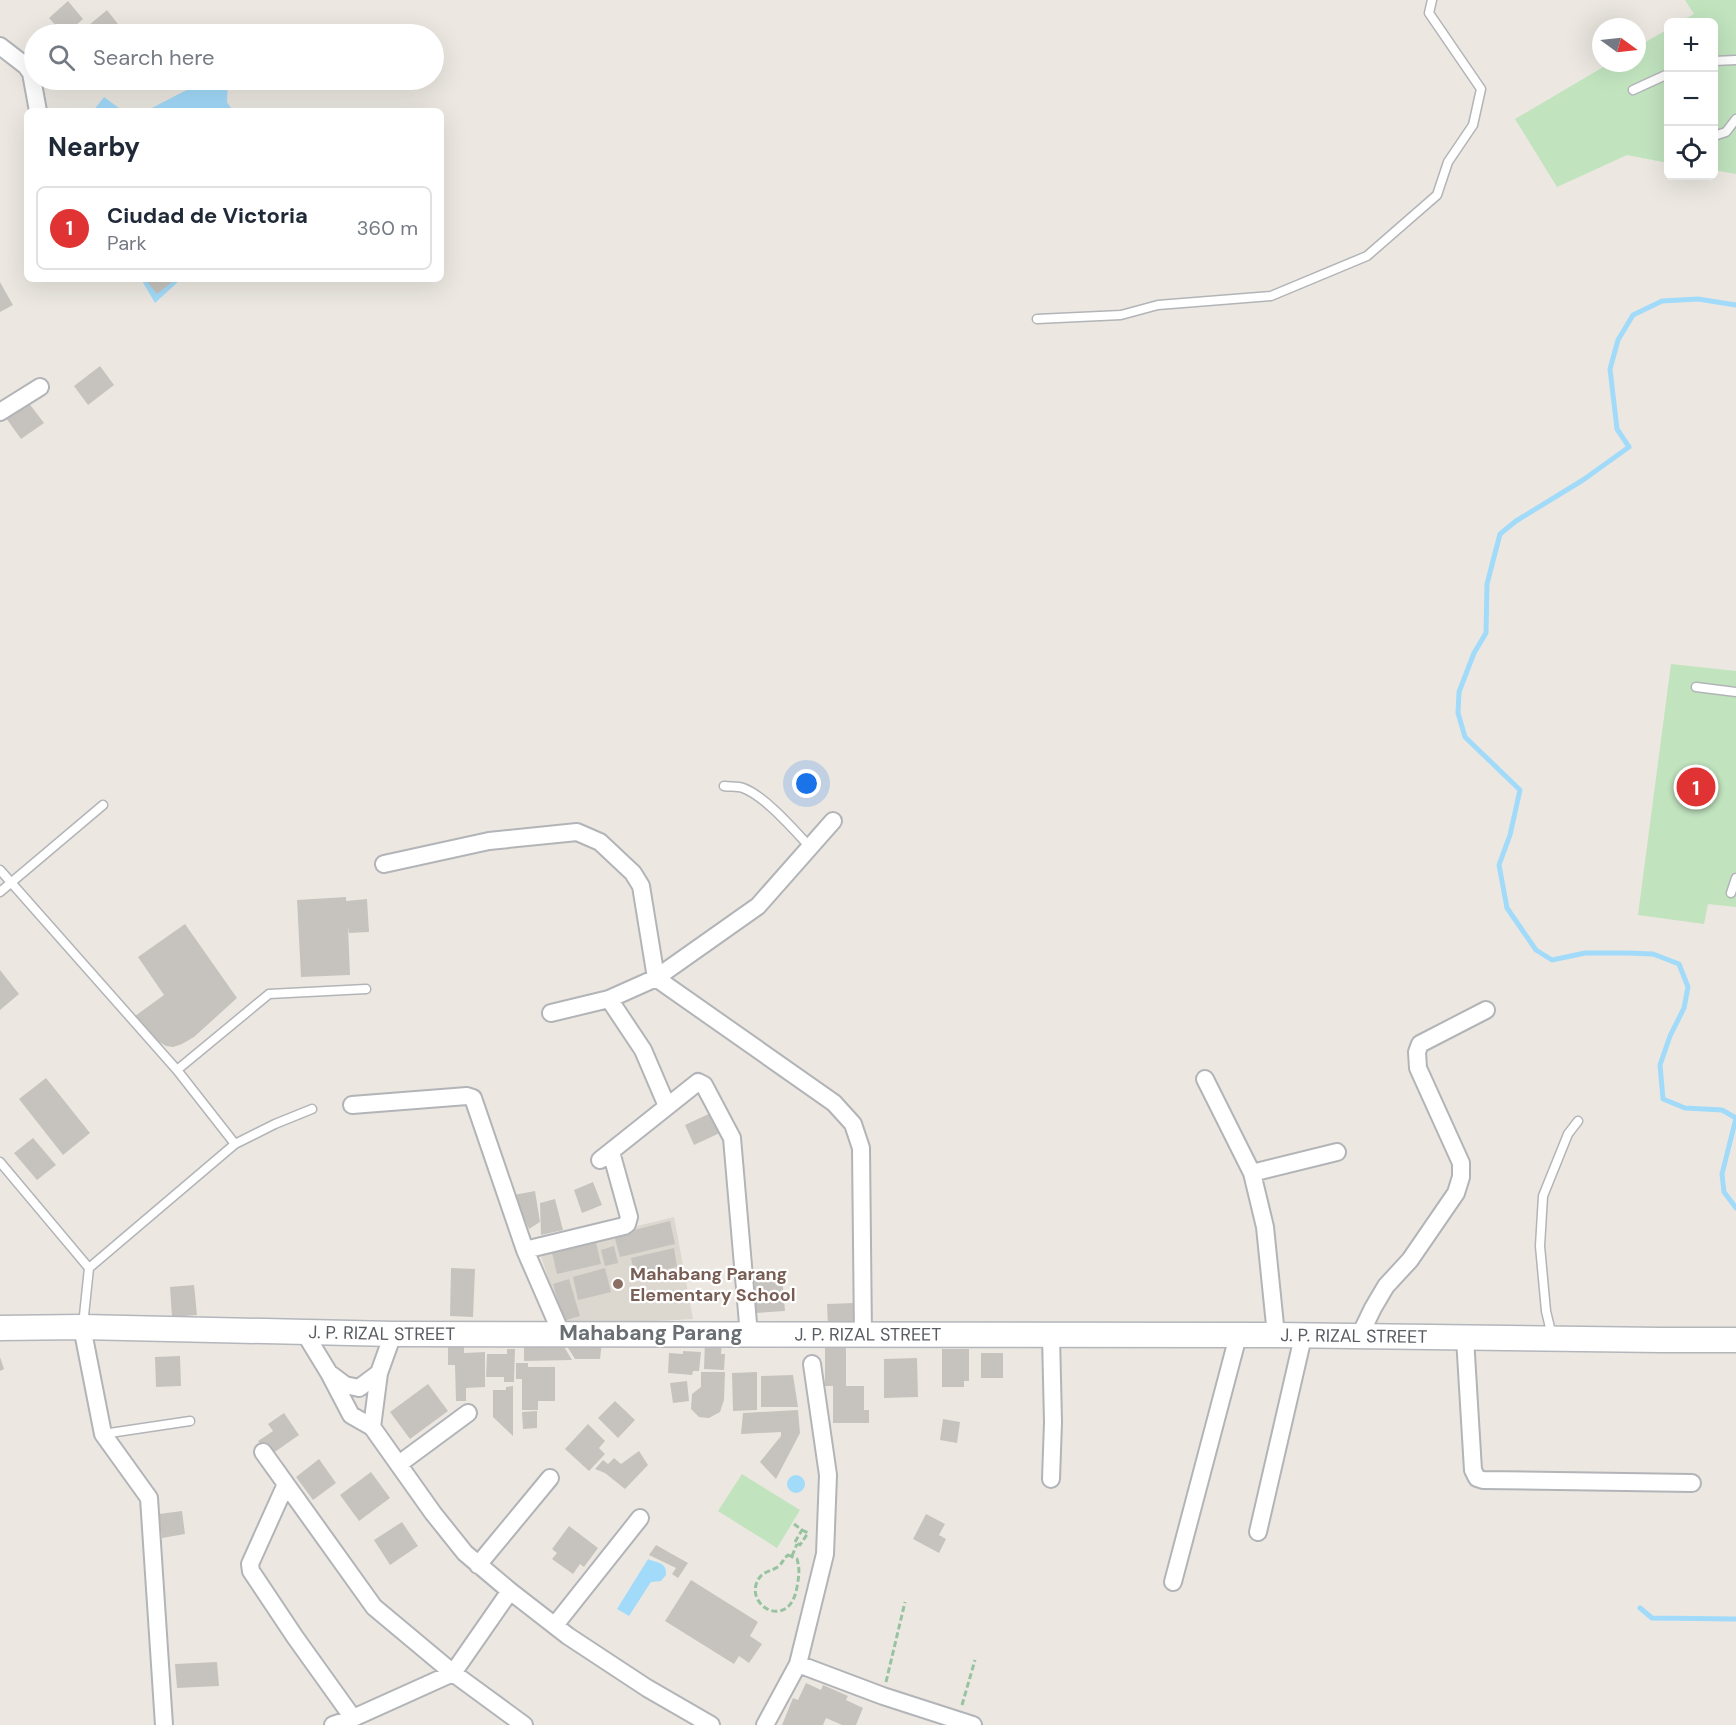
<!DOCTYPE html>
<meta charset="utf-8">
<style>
:root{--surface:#fff;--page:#f6f6f7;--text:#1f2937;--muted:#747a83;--line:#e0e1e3;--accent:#e03333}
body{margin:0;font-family:"DM Sans",sans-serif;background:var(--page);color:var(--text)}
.controls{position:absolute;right:18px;top:18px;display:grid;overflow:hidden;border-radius:9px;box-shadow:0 6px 24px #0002}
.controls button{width:54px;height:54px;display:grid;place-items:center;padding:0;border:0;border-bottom:2px solid var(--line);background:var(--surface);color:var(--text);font:30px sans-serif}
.compass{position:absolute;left:1592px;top:18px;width:54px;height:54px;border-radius:50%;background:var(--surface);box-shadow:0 6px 24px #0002;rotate:105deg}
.you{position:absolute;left:807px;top:784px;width:21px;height:21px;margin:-15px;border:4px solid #fff;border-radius:50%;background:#1a73e8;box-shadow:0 0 0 9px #1a73e833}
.badge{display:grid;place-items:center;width:39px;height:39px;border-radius:50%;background:var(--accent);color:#fff;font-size:20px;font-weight:700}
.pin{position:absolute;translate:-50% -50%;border:3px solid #fff;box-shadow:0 2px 6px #0006}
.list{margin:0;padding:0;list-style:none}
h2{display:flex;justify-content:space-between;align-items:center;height:78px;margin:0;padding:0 24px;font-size:26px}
h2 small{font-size:20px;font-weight:400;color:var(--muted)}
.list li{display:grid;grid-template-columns:39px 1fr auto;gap:18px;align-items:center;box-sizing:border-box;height:84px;margin:0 12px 12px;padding:0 12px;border:2px solid var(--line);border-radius:9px}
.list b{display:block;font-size:22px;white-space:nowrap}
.list p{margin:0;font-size:20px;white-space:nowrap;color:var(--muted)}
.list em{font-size:20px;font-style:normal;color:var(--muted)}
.icon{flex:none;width:33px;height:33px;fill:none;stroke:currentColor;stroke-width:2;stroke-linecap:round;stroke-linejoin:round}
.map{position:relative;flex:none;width:1736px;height:1725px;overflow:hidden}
.search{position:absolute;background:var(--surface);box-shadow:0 6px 24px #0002;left:24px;top:24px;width:420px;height:66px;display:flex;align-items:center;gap:15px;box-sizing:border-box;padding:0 21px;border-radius:33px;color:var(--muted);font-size:22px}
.panel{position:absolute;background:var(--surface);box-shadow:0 6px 24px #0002;left:24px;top:108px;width:420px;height:174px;border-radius:9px}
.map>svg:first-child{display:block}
.education{fill:#dcd7cf}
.green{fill:#c1e3be}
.water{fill:#a2dbfa}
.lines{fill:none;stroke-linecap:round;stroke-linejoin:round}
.stream{stroke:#a2dbfa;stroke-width:5}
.building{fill:#c6c3be}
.lane-casing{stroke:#b2b4b8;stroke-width:11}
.street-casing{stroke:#b2b4b8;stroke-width:20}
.secondary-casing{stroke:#b3b6bb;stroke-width:27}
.path{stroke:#98c3a1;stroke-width:3;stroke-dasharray:6 3;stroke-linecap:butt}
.lane{stroke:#fff;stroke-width:8}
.street{stroke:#fff;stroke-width:16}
.secondary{stroke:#fff;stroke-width:24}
.education-dot{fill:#8d6e63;stroke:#fff;stroke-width:2}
.labels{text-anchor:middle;stroke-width:4.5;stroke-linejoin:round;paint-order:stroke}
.education-label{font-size:18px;font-weight:bold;fill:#785e54;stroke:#fff;text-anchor:start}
.street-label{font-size:18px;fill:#595d61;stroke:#fff}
.quarter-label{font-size:21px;font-weight:bold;fill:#6a6f73;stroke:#fff}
</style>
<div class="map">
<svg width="1736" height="1725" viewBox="0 0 1736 1725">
<rect width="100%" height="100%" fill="#ece8e1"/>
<path class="education" d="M674,1217L693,1319L564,1326L539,1250Z"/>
<path class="green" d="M1685,0H1736V174L1714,170V22H1679L1694,14Z
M1668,29V163L1627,155L1557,187L1515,119L1610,63H1637V47Z
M1671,664L1736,671V907L1708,904L1704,924L1638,915Z
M742,1474L800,1510L777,1548L718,1511Z"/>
<path class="water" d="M206,80H228L227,102L233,111H146Z
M104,97L123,111H93Z
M141,279H181L155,303Z
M787 1484a9 9 0 1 1 18 0a9 9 0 1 1-18 0Z
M648,1559C657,1563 667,1562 666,1575L661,1581L651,1582L629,1616L617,1609Z"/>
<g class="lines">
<path class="stream" d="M1736,305L1698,299L1662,301L1633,315L1618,340L1610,369L1617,429L1629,447L1583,480L1516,521L1500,534L1487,584L1486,633L1474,653L1459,692L1458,713L1465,737L1520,790L1510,835L1499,865L1507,908L1536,950L1552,960L1585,953H1628L1653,954L1679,964L1688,987L1684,1008L1670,1036L1660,1065L1663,1099L1685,1108L1722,1110L1736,1118L1722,1174L1724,1192L1736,1208
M1640,1608L1652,1618L1736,1619"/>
</g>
<path class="building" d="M68,1L83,19L66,34H63L49,18Z
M107,10L121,28L113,34H97L89,25Z
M145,279H176L157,294Z
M0,282L13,305L0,312Z
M100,366L114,385L88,405L74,386Z
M28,402L44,423L21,439L6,418Z
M346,897V901L367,899L369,932L349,933L348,926L350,975L301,977L297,900Z
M185,924L237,998L194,1037L182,1044L173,1047L166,1046L156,1040L149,1034L135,1016L164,995L138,957Z
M0,970L19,994L0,1010Z
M46,1078L90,1133L63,1155L19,1099Z
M715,1111L724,1131L694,1145L685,1125Z
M33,1138L56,1165L37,1180L14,1153Z
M593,1182L602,1205L582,1213L574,1190Z
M535,1191L540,1222L529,1229L514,1195Z
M555,1199L563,1230L541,1235L540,1203Z
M670,1221L675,1244L620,1257L614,1235Z
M595,1238L601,1264L557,1274L551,1248Z
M614,1246L618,1263L605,1266L601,1250Z
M674,1248L677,1267L635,1276L631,1258Z
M451,1268L475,1269L473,1317L450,1316Z
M605,1268L611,1292L578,1300L573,1277Z
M782,1275L785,1311L756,1313L754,1277Z
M569,1279L580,1316L563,1321L553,1284Z
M194,1285L197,1315L172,1317L170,1287Z
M854,1303L855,1327L828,1328L827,1304Z
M560,1340L572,1360L524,1361V1341Z
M563,1340L602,1342L600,1359H575Z
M705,1340L722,1341L721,1354H725L724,1370L704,1369Z
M825,1344H846V1386H864V1410H869V1423H833V1386H825Z
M448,1345H464V1353L485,1352V1387L466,1388V1401H456L455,1365H448Z
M507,1349H515L514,1382H504V1377H486L487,1354H507Z
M942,1349H969V1381H964V1387H942Z
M683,1351L701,1352L699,1371H693L692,1375L668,1373L669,1353L683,1354Z
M981,1353H1003V1378H981Z
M180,1356L181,1386L156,1387L155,1357Z
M0,1357L4,1369L0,1371Z
M917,1358L918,1397L884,1398V1359Z
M516,1363H528V1367H555V1401H538V1410H522V1379H516Z
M701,1372H725L724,1400L720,1412L709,1418L699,1417L691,1409L692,1394L701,1387Z
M757,1372V1410L733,1411L732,1373Z
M793,1375L798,1407H761V1376Z
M687,1381L689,1401L673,1403L670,1383Z
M428,1384L448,1411L410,1439L390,1412Z
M513,1386V1436L493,1417V1390H506V1387Z
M615,1401L635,1420L618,1438L598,1418Z
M798,1410L800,1433L776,1479L760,1462L781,1436V1432L741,1434L743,1413Z
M537,1411V1428L523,1429L522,1412Z
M284,1413L299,1435L269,1456L258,1441L273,1431L268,1424Z
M943,1419L960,1422L957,1443L940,1440Z
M588,1424L605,1441L599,1448L605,1454L589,1471L565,1449Z
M639,1451L648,1465L625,1489L605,1473L595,1469L603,1460L608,1464L614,1458L621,1464Z
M319,1459L336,1483L313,1500L296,1477Z
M371,1472L390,1498L359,1521L340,1495Z
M182,1511L185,1534L162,1538L159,1514Z
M926,1514L945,1524L939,1535L946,1539L939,1553L913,1539Z
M402,1522L418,1546L390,1565L374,1540Z
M569,1526L598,1548L584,1567L580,1564L573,1574L552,1559L557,1553L552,1549Z
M656,1545L688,1563L678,1578L672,1574L676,1568L649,1555Z
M691,1580L758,1622L750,1636L762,1644L749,1663L739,1656L734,1664L665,1621Z
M217,1662L219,1686L177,1688L175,1664Z
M806,1683L821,1690L823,1685L848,1696L846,1700L863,1708L856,1725H842L826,1718L823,1725H782L793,1698L798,1700Z"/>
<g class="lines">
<defs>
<path id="lane" d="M1714,61L1736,60
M1633,90L1668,74
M1714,136L1726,132L1736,119
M1037,319L1121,315L1158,305L1271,296L1367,256L1437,195L1448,162L1473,125L1481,89L1429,13L1432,0
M1696,687L1736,692
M724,786C730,787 737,786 743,788C765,796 794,830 810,847
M0,870L177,1070L235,1144
M0,892L103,805
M1731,893L1736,878
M177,1070L269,994L366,989
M0,1162L89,1268
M83,1325L89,1268L235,1144L275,1124L312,1109
M1552,1336L1546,1311L1540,1246L1543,1196L1568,1134L1578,1121
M103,1434L190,1421"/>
<path id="street" d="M0,46L26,66L31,73L38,111
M0,412L40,387
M384,864L489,841L577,832L600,842L633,873L641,886L656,978L834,1103L853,1124L861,1148L863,1336
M609,999L643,1050L667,1106
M551,1013L609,999L656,978L758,906L833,821
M1205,1079L1252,1173
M352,1105L467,1096L473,1098L525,1250
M600,1160L698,1082L704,1085L732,1138L749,1335
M82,1327L103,1434L149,1498L164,1725
M304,1332L329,1373L351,1415L372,1427L433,1513L465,1553L510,1591L568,1636L647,1688L711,1725
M562,1335L525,1250L624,1226L627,1224L629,1217L611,1152
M1276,1335L1265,1227L1252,1173L1337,1152
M1051,1336L1053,1422L1051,1479
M1359,1337L1373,1308L1386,1286L1410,1260L1456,1193L1461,1177V1163L1418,1068L1417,1052L1420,1044L1486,1010
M1465,1338L1473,1470L1477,1478L1483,1480L1692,1483
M329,1373L345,1385L359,1388L379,1373
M372,1427L379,1373L393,1334
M263,1452L374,1607L453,1673L524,1725
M399,1464L468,1413
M286,1484L250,1564L251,1571L295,1637L353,1718
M1258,1532L1303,1337
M478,1565L550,1478
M1173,1582L1238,1336
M555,1625L640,1518
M798,1664L883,1696L973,1725
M333,1725L353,1718L453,1673L510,1591
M765,1725L798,1664L825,1554L828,1475L812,1364"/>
<g id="secondary">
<path id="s1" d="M0,1328L82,1327L393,1334L1276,1335L1661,1340H1736"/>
</g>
</defs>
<use href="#lane" class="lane-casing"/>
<use href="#street" class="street-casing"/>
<use href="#secondary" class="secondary-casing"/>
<path class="path" d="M794,1524L802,1530
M802,1530L808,1533L800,1545L795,1542Z
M788,1555L797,1559C800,1569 799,1576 797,1587C789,1634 740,1603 760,1577C764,1571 773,1571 779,1566C783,1562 784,1558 788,1555Z
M792,1556L797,1544
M886,1682L905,1602
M962,1705L975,1660"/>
<use href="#lane" class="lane"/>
<use href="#street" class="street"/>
<use href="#secondary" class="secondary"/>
</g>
<circle class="education-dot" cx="618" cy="1284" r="6"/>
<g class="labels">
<g class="education-label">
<text x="630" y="1280">Mahabang Parang<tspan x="630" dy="21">Elementary School</tspan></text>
</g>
<g class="street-label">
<text dy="6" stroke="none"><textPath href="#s1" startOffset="382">J. P. RIZAL STREET</textPath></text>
<text dy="6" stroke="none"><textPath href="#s1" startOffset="868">J. P. RIZAL STREET</textPath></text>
<text dy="6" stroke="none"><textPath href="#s1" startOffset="1354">J. P. RIZAL STREET</textPath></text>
</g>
<g class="quarter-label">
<text x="651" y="1340">Mahabang Parang</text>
</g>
</g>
</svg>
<div class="controls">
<button>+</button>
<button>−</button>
<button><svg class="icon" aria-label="locate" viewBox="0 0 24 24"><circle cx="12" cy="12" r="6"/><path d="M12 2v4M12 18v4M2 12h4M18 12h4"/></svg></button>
</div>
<svg class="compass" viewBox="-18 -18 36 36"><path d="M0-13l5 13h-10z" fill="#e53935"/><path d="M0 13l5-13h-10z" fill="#747a83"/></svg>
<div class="you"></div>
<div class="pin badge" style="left:1696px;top:787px">1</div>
<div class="search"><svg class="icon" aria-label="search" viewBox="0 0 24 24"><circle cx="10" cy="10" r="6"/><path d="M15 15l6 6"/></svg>Search here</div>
<section class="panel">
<h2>Nearby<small></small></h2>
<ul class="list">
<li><span class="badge">1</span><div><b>Ciudad de Victoria</b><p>Park</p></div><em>360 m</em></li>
</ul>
</section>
</div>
